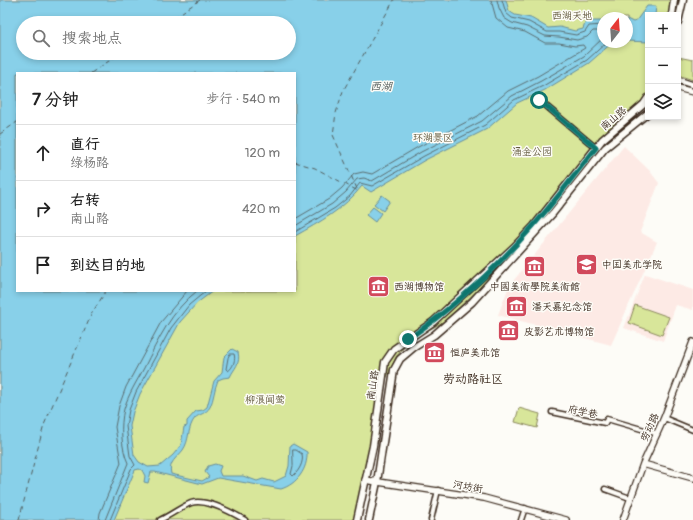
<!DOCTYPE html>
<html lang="zh">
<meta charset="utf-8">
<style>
:root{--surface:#fff;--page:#f6f6f6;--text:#222;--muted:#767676;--line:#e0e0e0}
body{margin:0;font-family:Pangolin,"LXGW WenKai TC",sans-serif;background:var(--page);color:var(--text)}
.controls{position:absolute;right:12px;top:12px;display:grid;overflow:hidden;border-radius:0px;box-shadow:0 2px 6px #0003}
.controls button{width:36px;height:36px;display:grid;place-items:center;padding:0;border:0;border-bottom:1px solid var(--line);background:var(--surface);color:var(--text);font:20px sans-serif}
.compass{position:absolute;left:597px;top:12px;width:36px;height:36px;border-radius:50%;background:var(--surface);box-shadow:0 2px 6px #0003;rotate:17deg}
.stop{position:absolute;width:12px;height:12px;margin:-9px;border:3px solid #0f766e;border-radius:50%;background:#fff}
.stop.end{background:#0f766e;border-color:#fff;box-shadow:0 1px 4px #0008}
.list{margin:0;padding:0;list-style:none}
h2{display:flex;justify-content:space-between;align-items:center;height:52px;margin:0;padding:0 16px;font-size:17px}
h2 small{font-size:13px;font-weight:400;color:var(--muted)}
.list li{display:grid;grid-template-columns:26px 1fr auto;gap:12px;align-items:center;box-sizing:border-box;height:56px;padding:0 16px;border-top:1px solid var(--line)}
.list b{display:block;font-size:15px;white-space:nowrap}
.list p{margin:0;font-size:13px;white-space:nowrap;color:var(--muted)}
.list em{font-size:13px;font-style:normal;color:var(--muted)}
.icon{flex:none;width:22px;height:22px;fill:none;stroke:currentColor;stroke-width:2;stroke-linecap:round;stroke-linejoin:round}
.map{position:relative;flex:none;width:693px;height:520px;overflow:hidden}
.search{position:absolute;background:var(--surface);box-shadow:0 2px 6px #0003;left:16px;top:16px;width:280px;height:44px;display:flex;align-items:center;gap:10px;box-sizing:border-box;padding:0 14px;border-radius:22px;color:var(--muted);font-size:15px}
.panel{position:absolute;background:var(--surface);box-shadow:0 2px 6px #0003;left:16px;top:72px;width:280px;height:220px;border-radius:0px}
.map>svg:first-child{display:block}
.built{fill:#fdeae5}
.green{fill:#d8e69a;stroke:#8a885c;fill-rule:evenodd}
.water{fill:#88d0e9;stroke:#698e98;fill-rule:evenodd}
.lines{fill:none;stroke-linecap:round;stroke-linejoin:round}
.shore{stroke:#5a6c6f;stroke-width:1}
.ferry{stroke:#525c5b;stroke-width:1;stroke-dasharray:5 4;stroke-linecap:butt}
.street-casing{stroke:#3b2a1e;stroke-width:7}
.secondary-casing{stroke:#3b2a1e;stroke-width:8}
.primary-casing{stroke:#3b2a1e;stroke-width:9}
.street{stroke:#fdfcf7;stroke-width:4}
.secondary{stroke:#fdfcf7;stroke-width:5.5}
.primary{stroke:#fdfcf7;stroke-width:6}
.route{stroke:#0f766e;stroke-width:5}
.labels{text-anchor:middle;stroke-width:3;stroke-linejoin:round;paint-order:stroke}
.park-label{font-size:10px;fill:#62593d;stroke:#fdfcf7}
.street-label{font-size:10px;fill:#3b2a1e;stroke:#fdfcf7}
.poi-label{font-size:10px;fill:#3b2a1e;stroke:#fdfcf7;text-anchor:start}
.water-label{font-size:11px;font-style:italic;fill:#525c5b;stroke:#fdfcf7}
.quarter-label{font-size:12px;fill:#3b2a1e;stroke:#fdfcf7}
</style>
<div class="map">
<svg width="693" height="520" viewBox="0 0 693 520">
<rect width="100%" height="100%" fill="#fdfcf7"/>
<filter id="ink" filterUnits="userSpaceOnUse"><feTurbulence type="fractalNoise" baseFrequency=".025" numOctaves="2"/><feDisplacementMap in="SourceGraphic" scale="8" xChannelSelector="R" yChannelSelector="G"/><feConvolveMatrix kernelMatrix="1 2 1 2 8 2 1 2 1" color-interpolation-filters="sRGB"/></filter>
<g filter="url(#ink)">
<path class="built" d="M624,146L649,170L659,183L640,232L657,242L611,345L498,315L509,286Z
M645,274L693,290V310L676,305L663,341L624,328Z"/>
<path class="green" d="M0,0H678L676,15H648V95L595,150L526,240L494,275L443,322L409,341L396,357L386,379L360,520H0ZM603,18H627V42H603ZM23,23H289V53H23ZM17,73H295V291H17Z
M678,57L693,60V80L678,75Z
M635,305L669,317L662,335L629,323Z
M519,408L540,414L537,428L515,422Z"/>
<path class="water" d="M0,0H506L509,11L515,15L531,18L548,28L560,27L575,31L583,29L586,21H603V42H613L589,63L545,90L517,103L487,129L425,160L371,192L362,186C344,209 320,222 295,236V73H17V291H213L197,303L180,322L140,394L133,412L130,426L134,455L139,462L148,467L160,466L173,455L181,445L184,427L187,426V421L196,411L203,410L207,407L214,381L222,372L224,357L232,349L238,352C241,364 234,368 230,377L223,378L218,380C214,389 214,399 210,407C206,414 199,414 195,418C187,428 190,440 183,450C177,458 168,462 171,474L202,481L209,477L205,472L208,466L215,464L221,466L219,471L221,476H243L257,481L263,479L274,482L286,476L289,466L290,446L293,444L307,452C308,469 297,484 281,489L218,478L202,484L155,472H151L148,483L144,482L145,476L142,470L139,469L135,470L114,520H0ZM23,23H289V53H23Z
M647,6H656L655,15H648V42L627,41V19L633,22L636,21Z
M382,195L390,201L383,211L374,204Z
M373,207L381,213L375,222L366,215Z"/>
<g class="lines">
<path class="shore" d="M497,0L499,8L504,18L512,23L527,27L545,36L559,37L577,40L587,37L593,31H603
M502,0L506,13L512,18L529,22L547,32H559L576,35L585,32L589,26L603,25
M295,219L329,199L342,188L354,174L363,172L372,174L418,147L478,116L508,91L538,76L585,48L583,45L575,46L559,43H545L525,32L508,28L496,18L491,0
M295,226L332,204L346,192L357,179L364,178L372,181L421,152L482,121L512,96L541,81L584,56L603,38
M295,232L335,208L350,196L360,183L372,186L424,156L485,125L514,100L543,86L587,60L607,42
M230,354H234C236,359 233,368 228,371L226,369L228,358Z
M293,450H296L302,454C304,462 299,471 293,476L291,474L293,466Z
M99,520L100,513L121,463L115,427L119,406L126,387L161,322L187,291
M105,520L128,463C121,448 120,426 124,409C128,395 137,381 144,368C158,340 172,310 197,291
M110,520L131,469L135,465L130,456L126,426L129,410L136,392L171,328L189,305L206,291"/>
<path class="ferry" d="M166,23L200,0
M91,73L121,53
M0,134L17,122
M295,162L315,168L358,191L333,135L336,113L343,91L394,0
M19,520L44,425L92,313L106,291"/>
<defs>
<path id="street" d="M539,100L596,148
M552,412L605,423L607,419L655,433
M664,418L693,430
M605,489L630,498
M160,520C171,515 181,507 191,503C206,498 233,513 245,520
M431,520L438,490
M521,520L525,508"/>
<path id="secondary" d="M678,80L693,85
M678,88L693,92
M643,464L693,478
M365,480L484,498L566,520
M623,520L643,464L664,418L693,342"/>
<path id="primary" d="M672,15L674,0
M678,22L683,0
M357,520L373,446L385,362L394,349L433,322L514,247L534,226L602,140L644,104L648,98
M369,520L377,482L394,370L400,359L413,348L434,335L472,302L553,213L605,148L648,113"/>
</defs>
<use href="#street" class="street-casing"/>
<use href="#secondary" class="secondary-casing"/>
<use href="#primary" class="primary-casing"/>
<use href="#street" class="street"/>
<use href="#secondary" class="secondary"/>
<use href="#primary" class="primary"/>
</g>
</g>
<g class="lines" filter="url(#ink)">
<path class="route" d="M408,339C454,307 496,268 533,226C555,201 575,174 596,148L539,100"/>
</g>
<defs>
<symbol id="university-square" viewBox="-11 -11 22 22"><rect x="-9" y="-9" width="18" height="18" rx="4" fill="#d1495b" stroke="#fdfcf7"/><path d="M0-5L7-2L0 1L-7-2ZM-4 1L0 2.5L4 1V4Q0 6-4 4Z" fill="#fff"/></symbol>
<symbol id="museum-square" viewBox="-11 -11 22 22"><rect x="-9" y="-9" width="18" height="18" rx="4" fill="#d1495b" stroke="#fdfcf7"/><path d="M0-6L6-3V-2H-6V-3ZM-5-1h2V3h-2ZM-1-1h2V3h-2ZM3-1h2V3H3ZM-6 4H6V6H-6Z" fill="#fff"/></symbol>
</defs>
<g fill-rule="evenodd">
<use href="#university-square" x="574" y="252" width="25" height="25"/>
<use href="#museum-square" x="522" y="254" width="25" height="25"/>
<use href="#museum-square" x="366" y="274" width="25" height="25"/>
<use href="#museum-square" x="504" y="294" width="25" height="25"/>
<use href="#museum-square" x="496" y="318" width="25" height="25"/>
<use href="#museum-square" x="422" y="340" width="25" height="25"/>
</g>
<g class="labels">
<g class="park-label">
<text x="572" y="19">西湖天地</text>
<text x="433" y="141">环湖景区</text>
<text x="532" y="155">涌金公园</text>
<text x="265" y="403">柳浪闻莺</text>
</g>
<g class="street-label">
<text transform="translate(613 118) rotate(-41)" y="4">南山路</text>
<text transform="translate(372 385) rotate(-82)" y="4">南山路</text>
<text transform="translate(583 411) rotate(11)" y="4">府学巷</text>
<text transform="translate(649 427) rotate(-66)" y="4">劳动路</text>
<text transform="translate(468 486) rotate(10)" y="4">河坊街</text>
</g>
<g class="poi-label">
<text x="602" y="268">中国美术学院</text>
<text x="394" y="290">西湖博物馆</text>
<text x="535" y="290" text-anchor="middle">中國美術學院美術館</text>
<text x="532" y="310">潘天嘉纪念馆</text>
<text x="524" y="335">皮影艺术博物馆</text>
<text x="450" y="356">恒庐美术馆</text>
</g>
<g class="water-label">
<text x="381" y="90">西湖</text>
</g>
<g class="quarter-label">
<text x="473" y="383">劳动路社区</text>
</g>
</g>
</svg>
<div class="controls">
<button>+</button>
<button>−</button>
<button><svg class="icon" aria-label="layers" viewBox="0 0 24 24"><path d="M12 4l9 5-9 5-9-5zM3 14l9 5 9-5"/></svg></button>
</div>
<svg class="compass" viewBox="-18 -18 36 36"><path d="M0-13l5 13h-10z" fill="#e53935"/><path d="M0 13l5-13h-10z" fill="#767676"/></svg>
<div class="stop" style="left:539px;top:100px"></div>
<div class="stop end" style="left:408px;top:339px"></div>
<div class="search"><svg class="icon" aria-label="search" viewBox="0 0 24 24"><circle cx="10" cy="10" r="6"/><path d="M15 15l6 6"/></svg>搜索地点</div>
<section class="panel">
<h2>7 分钟<small>步行 · 540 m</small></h2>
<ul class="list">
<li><svg class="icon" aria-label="ahead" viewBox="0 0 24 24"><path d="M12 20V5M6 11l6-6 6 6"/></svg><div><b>直行</b><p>绿杨路</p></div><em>120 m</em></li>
<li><svg class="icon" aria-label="right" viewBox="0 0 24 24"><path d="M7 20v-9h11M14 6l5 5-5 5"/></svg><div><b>右转</b><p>南山路</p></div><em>420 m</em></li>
<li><svg class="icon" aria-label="arrive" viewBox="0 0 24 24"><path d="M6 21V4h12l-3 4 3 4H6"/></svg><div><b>到达目的地</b></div></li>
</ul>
</section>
</div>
